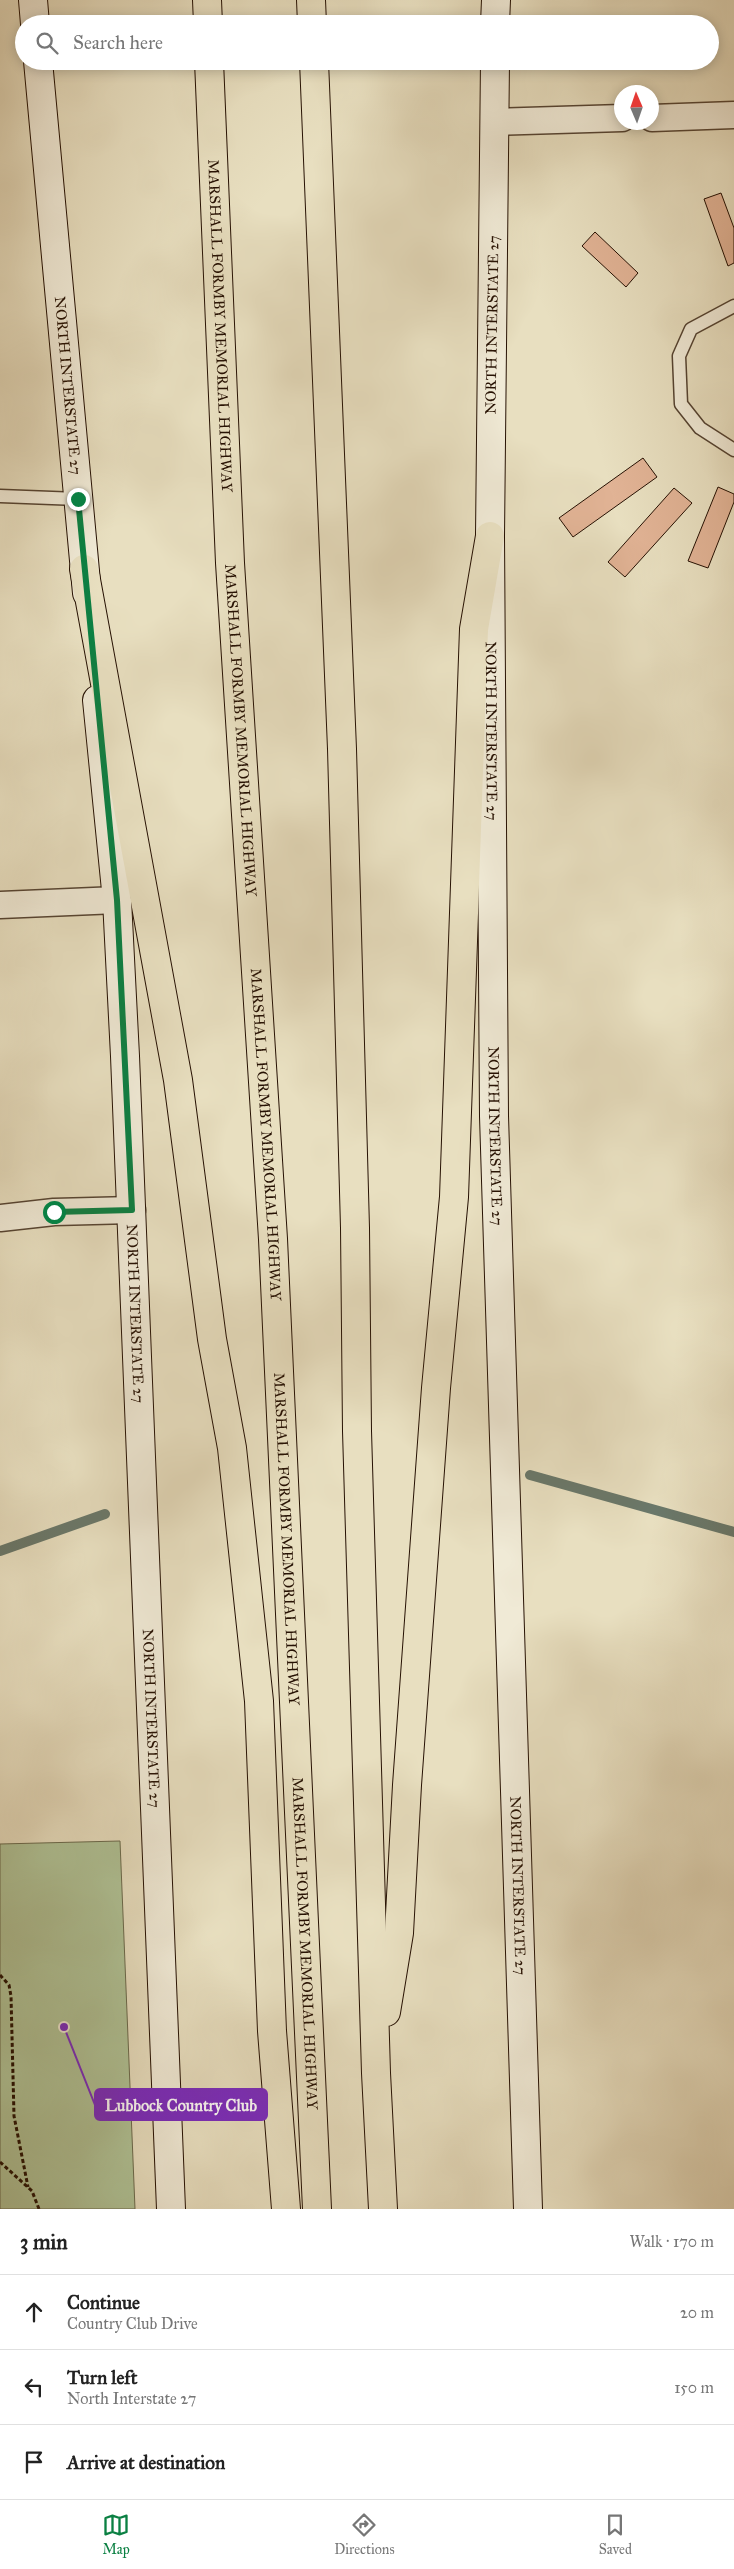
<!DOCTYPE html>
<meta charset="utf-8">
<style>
:root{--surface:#fff;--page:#f6f6f6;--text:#222;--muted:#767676;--line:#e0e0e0;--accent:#0b8043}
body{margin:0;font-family:"IM FELL Great Primer",serif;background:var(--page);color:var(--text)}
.compass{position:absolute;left:614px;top:85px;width:45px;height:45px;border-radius:50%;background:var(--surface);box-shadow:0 2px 12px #0003;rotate:358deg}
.stop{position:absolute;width:15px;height:15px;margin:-11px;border:4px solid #0b8043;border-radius:50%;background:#fff}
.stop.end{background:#0b8043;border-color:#fff;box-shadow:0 1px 5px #0008}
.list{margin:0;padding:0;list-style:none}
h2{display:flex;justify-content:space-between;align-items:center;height:65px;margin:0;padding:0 20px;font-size:21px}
h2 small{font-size:16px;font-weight:400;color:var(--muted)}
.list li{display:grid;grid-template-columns:32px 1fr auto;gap:15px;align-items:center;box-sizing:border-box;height:75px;padding:0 20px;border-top:1px solid var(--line)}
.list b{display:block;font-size:19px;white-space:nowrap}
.list p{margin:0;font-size:16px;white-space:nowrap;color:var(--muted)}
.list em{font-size:16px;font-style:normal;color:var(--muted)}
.icon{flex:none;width:28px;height:28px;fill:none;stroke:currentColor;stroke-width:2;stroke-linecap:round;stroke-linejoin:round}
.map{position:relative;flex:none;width:734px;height:2209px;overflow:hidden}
.search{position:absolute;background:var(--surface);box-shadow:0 2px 12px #0003;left:15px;right:15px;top:15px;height:55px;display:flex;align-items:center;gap:12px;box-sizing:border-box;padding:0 18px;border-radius:28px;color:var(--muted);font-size:19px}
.sheet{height:290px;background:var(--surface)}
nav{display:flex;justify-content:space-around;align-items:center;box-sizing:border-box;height:70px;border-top:1px solid var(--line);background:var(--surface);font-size:14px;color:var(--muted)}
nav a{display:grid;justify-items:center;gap:2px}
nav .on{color:var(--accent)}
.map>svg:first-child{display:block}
.green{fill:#b0c397;stroke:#6b6a4d}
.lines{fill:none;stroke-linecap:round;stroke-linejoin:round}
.stream{stroke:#6a786a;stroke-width:10}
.building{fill:#e1b395;stroke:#261103}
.service-casing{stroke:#564432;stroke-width:15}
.minor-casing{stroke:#564432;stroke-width:29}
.secondary-casing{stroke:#261103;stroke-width:30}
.motorway-casing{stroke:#261103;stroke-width:30}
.path{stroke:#261103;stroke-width:3;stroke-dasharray:4 2.5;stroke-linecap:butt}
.service{stroke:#f0ead6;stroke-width:12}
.minor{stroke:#f0ead6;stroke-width:26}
.secondary{stroke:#f0ead6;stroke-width:28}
.motorway{stroke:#e8dfc0;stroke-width:28}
.route{stroke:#0b8043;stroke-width:6}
.labels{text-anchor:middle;stroke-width:4;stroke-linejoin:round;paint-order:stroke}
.street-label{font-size:15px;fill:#261103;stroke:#f0ead6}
.leader{fill:none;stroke:#7b2cbf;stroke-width:2}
.callout-dot{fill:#7b2cbf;stroke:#f0ead6;stroke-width:2}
.callout{fill:#7b2cbf;stroke:#7b2cbf;stroke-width:2}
.callout-label{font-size:16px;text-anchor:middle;font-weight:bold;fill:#fff}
</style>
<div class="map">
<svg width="734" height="2209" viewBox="0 0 734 2209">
<rect width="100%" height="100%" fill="#e8dfc0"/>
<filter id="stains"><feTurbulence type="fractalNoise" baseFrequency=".004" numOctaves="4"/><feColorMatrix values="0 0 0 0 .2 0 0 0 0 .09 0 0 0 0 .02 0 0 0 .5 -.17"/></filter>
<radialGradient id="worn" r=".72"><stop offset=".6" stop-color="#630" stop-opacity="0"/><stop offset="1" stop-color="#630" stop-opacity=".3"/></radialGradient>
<path class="green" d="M120,1841L135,2209H0V1844Z"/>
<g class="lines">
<path class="stream" d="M530,1475L734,1532
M0,1551L105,1514"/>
</g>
<path class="building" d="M721,193L734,228V263L728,266L704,199Z
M595,232L638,273L626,287L582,246Z
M643,458L657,477L573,537L559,518Z
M718,487L734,494V502L708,568L688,561Z
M674,488L692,503L625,577L608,562Z"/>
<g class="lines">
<defs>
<path id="service" d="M734,306L691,329L679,356L681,404L700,428L734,450
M0,496L78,499"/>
<path id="minor" d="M652,118L734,115
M495,122L622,118
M0,905L117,900
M0,1218L54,1212L132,1210"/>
<g id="secondary">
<path d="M33,0L35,24"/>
<path d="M495,24L496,0"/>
<path id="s1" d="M38,61L87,593"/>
<path id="s2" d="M495,61L490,536L494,1116L528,2209"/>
<path id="s3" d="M97,700L117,900L125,1056L171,2209"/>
</g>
<g id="motorway">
<path d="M207,0L208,24"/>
<path d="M311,0L312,24"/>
<path id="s4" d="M209,61L230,563L273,1239L317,2209"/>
<path d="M314,61L342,749L355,1228L357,1431L376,2073L383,2209"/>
<path d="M84,569L178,1080L212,1339L232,1448L259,1701L272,2031L286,2209"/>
<path d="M386,2012L399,1933L407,1785L436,1388L454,1197L474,629L490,536"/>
</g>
</defs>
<use href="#service" class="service-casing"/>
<use href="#minor" class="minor-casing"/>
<use href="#secondary" class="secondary-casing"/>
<use href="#motorway" class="motorway-casing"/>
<path class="path" d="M0,1975L9,1985L11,1996L14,2116L28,2187
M0,2162L32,2191L39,2209"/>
<use href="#service" class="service"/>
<use href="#minor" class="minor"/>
<use href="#secondary" class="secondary"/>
<use href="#motorway" class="motorway"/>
</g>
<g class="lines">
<path class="route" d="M54,1212L132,1210L117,900L78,499"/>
</g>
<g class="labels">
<g class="street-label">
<text transform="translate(492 325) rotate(-89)" y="5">NORTH INTERSTATE 27</text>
<text dy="5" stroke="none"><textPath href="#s4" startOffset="265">MARSHALL FORMBY MEMORIAL HIGHWAY</textPath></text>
<text dy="5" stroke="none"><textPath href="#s1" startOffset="326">NORTH INTERSTATE 27</textPath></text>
<text dy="5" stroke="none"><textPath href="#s2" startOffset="670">NORTH INTERSTATE 27</textPath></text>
<text dy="5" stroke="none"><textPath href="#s4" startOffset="670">MARSHALL FORMBY MEMORIAL HIGHWAY</textPath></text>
<text dy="5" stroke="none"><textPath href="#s4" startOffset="1075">MARSHALL FORMBY MEMORIAL HIGHWAY</textPath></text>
<text dy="5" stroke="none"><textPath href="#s2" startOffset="1075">NORTH INTERSTATE 27</textPath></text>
<text dy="5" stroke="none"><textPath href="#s3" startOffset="615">NORTH INTERSTATE 27</textPath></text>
<text dy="5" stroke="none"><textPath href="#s4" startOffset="1480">MARSHALL FORMBY MEMORIAL HIGHWAY</textPath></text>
<text dy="5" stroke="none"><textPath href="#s3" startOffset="1020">NORTH INTERSTATE 27</textPath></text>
<text dy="5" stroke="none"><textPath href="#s2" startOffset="1825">NORTH INTERSTATE 27</textPath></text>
<text dy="5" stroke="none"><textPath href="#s4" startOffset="1885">MARSHALL FORMBY MEMORIAL HIGHWAY</textPath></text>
</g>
</g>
<path class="leader" d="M64 2027L95 2105"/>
<circle class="callout-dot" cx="64" cy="2027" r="5"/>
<rect class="callout" x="95" y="2089" width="172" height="31" rx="5"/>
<g class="callout-label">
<text x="181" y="2111">Lubbock Country Club</text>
</g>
<rect width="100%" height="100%" filter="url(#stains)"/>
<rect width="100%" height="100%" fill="url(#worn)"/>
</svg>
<svg class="compass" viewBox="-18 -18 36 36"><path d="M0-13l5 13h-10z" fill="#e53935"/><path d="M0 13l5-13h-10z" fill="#767676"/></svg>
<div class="stop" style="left:54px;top:1212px"></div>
<div class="stop end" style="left:78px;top:499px"></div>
<div class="search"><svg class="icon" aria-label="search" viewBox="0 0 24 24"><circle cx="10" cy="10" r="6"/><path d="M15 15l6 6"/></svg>Search here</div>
</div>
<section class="sheet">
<h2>3 min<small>Walk · 170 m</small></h2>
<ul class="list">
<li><svg class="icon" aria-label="ahead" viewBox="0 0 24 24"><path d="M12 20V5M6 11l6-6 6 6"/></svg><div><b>Continue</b><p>Country Club Drive</p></div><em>20 m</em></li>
<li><svg class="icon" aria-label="left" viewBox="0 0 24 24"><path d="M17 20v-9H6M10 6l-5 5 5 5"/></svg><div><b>Turn left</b><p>North Interstate 27</p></div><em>150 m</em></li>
<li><svg class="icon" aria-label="arrive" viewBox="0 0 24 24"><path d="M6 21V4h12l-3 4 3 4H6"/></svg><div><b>Arrive at destination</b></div></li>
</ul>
</section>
<nav>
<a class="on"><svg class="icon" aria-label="map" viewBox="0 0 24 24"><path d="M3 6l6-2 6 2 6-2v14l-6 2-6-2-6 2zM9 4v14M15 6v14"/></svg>Map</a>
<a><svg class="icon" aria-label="directions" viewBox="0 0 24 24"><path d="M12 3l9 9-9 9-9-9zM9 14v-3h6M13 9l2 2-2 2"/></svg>Directions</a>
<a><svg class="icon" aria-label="saved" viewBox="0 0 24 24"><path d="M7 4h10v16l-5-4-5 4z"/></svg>Saved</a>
</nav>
